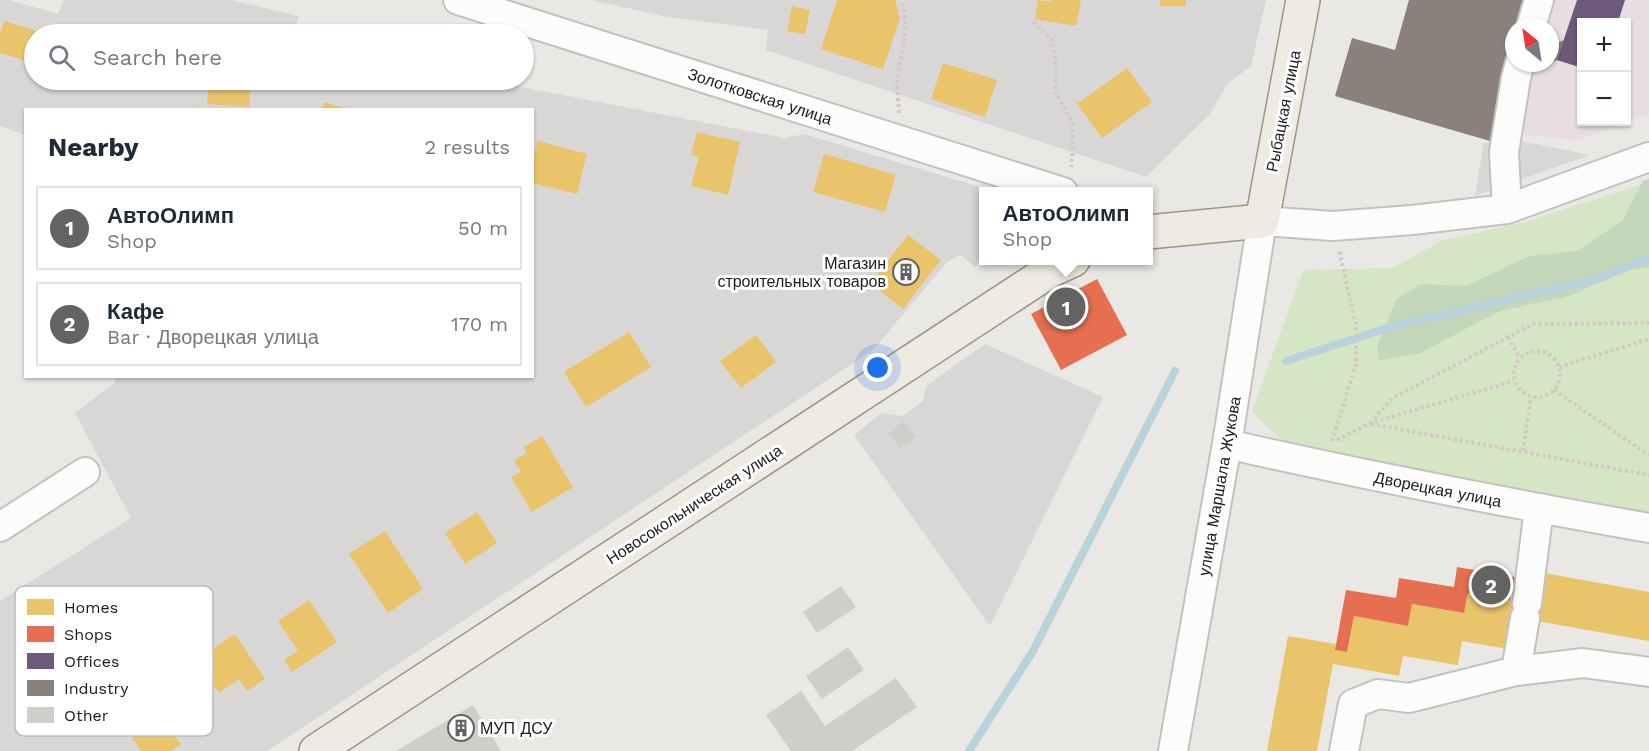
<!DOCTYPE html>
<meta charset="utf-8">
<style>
:root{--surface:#fff;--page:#f2f2f3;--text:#1f2937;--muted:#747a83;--line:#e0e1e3;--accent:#636361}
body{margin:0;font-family:"Work Sans",sans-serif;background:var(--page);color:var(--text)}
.controls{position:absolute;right:18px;top:18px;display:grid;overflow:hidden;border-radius:0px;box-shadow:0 2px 4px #0004}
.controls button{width:54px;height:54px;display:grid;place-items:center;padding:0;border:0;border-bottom:2px solid var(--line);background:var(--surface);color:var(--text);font:30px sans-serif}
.compass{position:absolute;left:1505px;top:18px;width:54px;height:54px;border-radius:50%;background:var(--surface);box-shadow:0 2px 4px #0004;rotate:330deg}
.you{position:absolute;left:878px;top:368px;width:21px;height:21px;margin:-15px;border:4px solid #fff;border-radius:50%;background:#1a73e8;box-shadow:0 0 0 9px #1a73e833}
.badge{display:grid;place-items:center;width:39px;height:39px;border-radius:50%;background:var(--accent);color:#fff;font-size:20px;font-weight:700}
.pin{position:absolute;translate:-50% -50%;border:3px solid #fff;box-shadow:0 2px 6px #0006}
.popup{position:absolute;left:979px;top:187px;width:174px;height:78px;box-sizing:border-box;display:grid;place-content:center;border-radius:0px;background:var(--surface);filter:drop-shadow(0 2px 4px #0005);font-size:20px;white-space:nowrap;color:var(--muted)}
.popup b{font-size:22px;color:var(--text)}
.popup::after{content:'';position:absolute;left:50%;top:100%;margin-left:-12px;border:12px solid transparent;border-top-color:var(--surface)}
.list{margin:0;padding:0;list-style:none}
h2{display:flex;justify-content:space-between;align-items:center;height:78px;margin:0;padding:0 24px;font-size:26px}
h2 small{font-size:20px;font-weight:400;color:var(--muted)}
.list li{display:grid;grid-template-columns:39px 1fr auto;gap:18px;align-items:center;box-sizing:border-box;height:84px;margin:0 12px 12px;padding:0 12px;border:2px solid var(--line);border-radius:0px}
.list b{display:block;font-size:22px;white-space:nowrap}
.list p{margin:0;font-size:20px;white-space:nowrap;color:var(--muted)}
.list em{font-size:20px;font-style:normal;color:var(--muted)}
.icon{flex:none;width:33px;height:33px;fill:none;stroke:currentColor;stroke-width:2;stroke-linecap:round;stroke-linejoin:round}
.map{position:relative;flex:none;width:1649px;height:751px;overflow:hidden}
.search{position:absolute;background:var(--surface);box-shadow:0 2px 4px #0004;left:24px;top:24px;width:510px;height:66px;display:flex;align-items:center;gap:15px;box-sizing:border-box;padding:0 21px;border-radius:33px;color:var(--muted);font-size:22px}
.panel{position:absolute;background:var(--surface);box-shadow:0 2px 4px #0004;left:24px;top:108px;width:510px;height:270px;border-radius:0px}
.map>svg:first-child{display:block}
.residential{fill:#d9d7d5}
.industrial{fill:#e7dde2;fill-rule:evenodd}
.religious{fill:#d8d7d5}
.grass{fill:#d5e6c4}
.forest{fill:#c4d7bb}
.homes{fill:#e9c46a}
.shops{fill:#e76f51}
.offices{fill:#6d597a}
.industry{fill:#8a817c}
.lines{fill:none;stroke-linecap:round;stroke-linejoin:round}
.stream{stroke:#bad2db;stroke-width:8}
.building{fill:#d0cecb}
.minor-casing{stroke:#c2c2c0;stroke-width:32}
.major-casing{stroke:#9e9783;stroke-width:36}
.path{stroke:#d4c8c6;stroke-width:4;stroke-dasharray:3 3;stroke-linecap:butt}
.minor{stroke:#fcfcfb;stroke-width:28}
.major{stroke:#efebe3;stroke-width:33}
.labels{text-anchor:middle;stroke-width:6;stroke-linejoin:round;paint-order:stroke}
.street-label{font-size:16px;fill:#1b1b1b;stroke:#fff}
.poi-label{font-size:16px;fill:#1b1b1b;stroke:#fff;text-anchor:end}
.key{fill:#fff;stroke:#bbb;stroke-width:1.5}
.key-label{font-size:16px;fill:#1b1b1b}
</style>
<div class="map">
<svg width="1649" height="751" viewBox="0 0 1649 751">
<rect width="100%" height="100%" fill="#eae8e4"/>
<path class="residential" d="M0,0H9L58,14L64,0H231L299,16L293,34H34V80H485L785,138L804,134L987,189L986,191L984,192L981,212L983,215V256L975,267L960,255L947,262L874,349L267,751H0V601L131,518L75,413L115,382L117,377L532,376V110H26L25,135L0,126Z
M590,0H1266L1251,66L1227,84L1211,113L1146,177L766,50L768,30L668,17Z"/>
<path class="industrial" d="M1409,0H1649V114L1578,140L1519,135L1490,141L1335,96L1352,38L1395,50ZM1582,22H1626V122H1582ZM1514,27H1550V63H1514Z"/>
<path class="religious" d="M1512,139L1590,155L1475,196L1484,143Z
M985,344L1103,397L990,626L854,435L881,413L903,416L923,401L926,386Z"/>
<path class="grass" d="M1649,182V520L1287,446L1252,412L1303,270L1392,268L1441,241L1524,222Z"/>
<path class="forest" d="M1649,179V267L1624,271L1570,296L1500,311L1420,353L1379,361L1377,346L1396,300L1420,284L1466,286L1529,256L1577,251L1623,220L1643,181Z"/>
<path class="homes" d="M837,0H895L900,18L883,69L821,49Z
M1038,0L1050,2L1051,0H1081L1076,26L1035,19Z
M1160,0H1186V6H1160Z
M792,6L810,10L805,34L787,31Z
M4,21L43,33L42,34H34V63L0,53V35Z
M943,63L997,80L985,117L931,99Z
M1127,68L1152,102L1102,138L1077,104Z
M120,80H158V90L119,89Z
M209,80H251L249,107L207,104Z
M324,102L349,109V110H322Z
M697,132L740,142L728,195L691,186L699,156L691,155Z
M538,141L587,154L577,194L532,183V162Z
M824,154L896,175L885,212L813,192Z
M908,235L941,260L903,309L870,283Z
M629,332L651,367L586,407L564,372Z
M756,335L776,362L741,388L720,361Z
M542,436L573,487L532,512L511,477L521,472L514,460L527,453L524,447Z
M477,512L497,543L465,564L445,533Z
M385,531L423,589L388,613L349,554Z
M1544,573L1649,592V641L1520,618L1514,650L1462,641L1458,665L1403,656L1399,676L1333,664L1317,751H1267L1288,636L1336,644L1335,650L1347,652L1354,616L1408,626L1412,604L1464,613L1468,593L1538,605Z
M309,600L337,642L292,672L284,660L298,651L278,621Z
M235,634L265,679L247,691L239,679L219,693L197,660Z
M141,688L150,702L121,722L111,708Z
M173,719L179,729L173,733L181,744L171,751H141L132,738L146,729L150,734Z"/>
<path class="shops" d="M1097,279L1127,335L1061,370L1031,314Z
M1457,567L1515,577L1510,600L1468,593L1464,613L1412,604L1408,626L1354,616L1347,652L1335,650L1346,590L1396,598L1399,578L1454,587Z"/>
<path class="offices" d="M1577,0H1625L1618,22H1582V68L1557,60Z"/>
<path class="industry" d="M1409,0H1531L1523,27H1514V58L1490,141L1335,96L1352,38L1395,50Z
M1564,40L1557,60L1524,74L1528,63H1550V46Z"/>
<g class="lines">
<path class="stream" d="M1286,361L1390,327L1597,279L1649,258
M969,751L1033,651L1175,371"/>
</g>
<path class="building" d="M904,421L916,437L900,449L888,433Z
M841,586L856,607L817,633L803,612Z
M848,647L864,670L822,699L806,676Z
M896,678L917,707L852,751H791L766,715L801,691L825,726Z
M473,705L501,751H396Z"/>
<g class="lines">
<defs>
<path id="minor" d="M458,0L1063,192
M1531,27L1539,0
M1507,209L1504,152L1516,78L1520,63
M1227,444C1367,476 1508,503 1649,528
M0,527L85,472
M1527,603L1539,509
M1516,671L1525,618
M1173,751L1227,444L1262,221L1333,226L1412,220L1507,209L1649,157
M1344,751L1353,704L1378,694L1409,698L1516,671L1583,663L1649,672"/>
<path id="major" d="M1148,232L1262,221L1303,0
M316,751L1051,270L1073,260"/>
</defs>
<use href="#minor" class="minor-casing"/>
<use href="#major" class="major-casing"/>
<path class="path" d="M1033,22L1052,40L1056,64L1055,92L1072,122L1073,148L1071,167
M899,113C899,104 897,94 897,84C900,50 911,37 902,0
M1508,337L1519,357
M1514 374a23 23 0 1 1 46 0a23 23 0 1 1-46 0Z
M1559,367L1649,339
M1554,390L1649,455
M1370,423L1394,397L1533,324L1649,323
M1371,424L1649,475
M1337,440L1370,423L1514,381
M1332,441L1356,364V325L1339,250
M1523,451L1531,397"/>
<use href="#minor" class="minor"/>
<use href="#major" class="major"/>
</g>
<defs>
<symbol id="building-ring" viewBox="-11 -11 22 22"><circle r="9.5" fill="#fff" stroke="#636361" stroke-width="1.5"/><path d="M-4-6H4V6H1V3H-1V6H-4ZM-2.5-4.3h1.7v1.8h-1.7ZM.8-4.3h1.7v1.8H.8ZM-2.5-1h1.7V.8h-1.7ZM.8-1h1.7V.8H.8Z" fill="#636361"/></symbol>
</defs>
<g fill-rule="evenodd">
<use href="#building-ring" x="891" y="257" width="30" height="30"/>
<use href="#building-ring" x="446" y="713" width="30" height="30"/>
</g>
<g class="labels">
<g class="street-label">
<text transform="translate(760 96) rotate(18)" y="6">Золотковская улица</text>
<text transform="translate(1283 111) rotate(-79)" y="6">Рыбацкая улица</text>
<text transform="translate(1219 486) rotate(-80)" y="6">улица Маршала Жукова</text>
<text transform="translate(1438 489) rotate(11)" y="6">Дворецкая улица</text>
<text transform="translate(694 504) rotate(-33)" y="6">Новосокольническая улица</text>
</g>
<g class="poi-label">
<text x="886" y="269">Магазин<tspan x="886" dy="18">строительных товаров</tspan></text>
<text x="480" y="734" text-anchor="start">МУП ДСУ</text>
</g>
</g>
<rect x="15" y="586" width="198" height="150" rx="9" class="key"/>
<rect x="27" y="599" width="27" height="16" fill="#e9c46a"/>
<rect x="27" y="626" width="27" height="16" fill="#e76f51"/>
<rect x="27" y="653" width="27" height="16" fill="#6d597a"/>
<rect x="27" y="680" width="27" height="16" fill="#8a817c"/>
<rect x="27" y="707" width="27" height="16" fill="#d0cecb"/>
<g class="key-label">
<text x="64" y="613">Homes</text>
<text x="64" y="640">Shops</text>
<text x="64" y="667">Offices</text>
<text x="64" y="694">Industry</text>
<text x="64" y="721">Other</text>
</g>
</svg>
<div class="controls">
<button>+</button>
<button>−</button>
</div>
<svg class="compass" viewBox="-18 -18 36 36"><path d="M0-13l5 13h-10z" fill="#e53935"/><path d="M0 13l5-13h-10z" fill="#747a83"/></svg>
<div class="you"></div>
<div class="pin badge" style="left:1066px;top:307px">1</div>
<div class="popup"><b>АвтоОлимп</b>Shop</div>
<div class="pin badge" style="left:1491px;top:585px">2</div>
<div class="search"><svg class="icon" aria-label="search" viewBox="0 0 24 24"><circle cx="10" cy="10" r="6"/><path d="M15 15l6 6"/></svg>Search here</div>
<section class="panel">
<h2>Nearby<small>2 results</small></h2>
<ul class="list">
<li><span class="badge">1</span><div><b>АвтоОлимп</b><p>Shop</p></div><em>50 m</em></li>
<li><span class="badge">2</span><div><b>Кафе</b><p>Bar · Дворецкая улица</p></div><em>170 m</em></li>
</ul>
</section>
</div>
